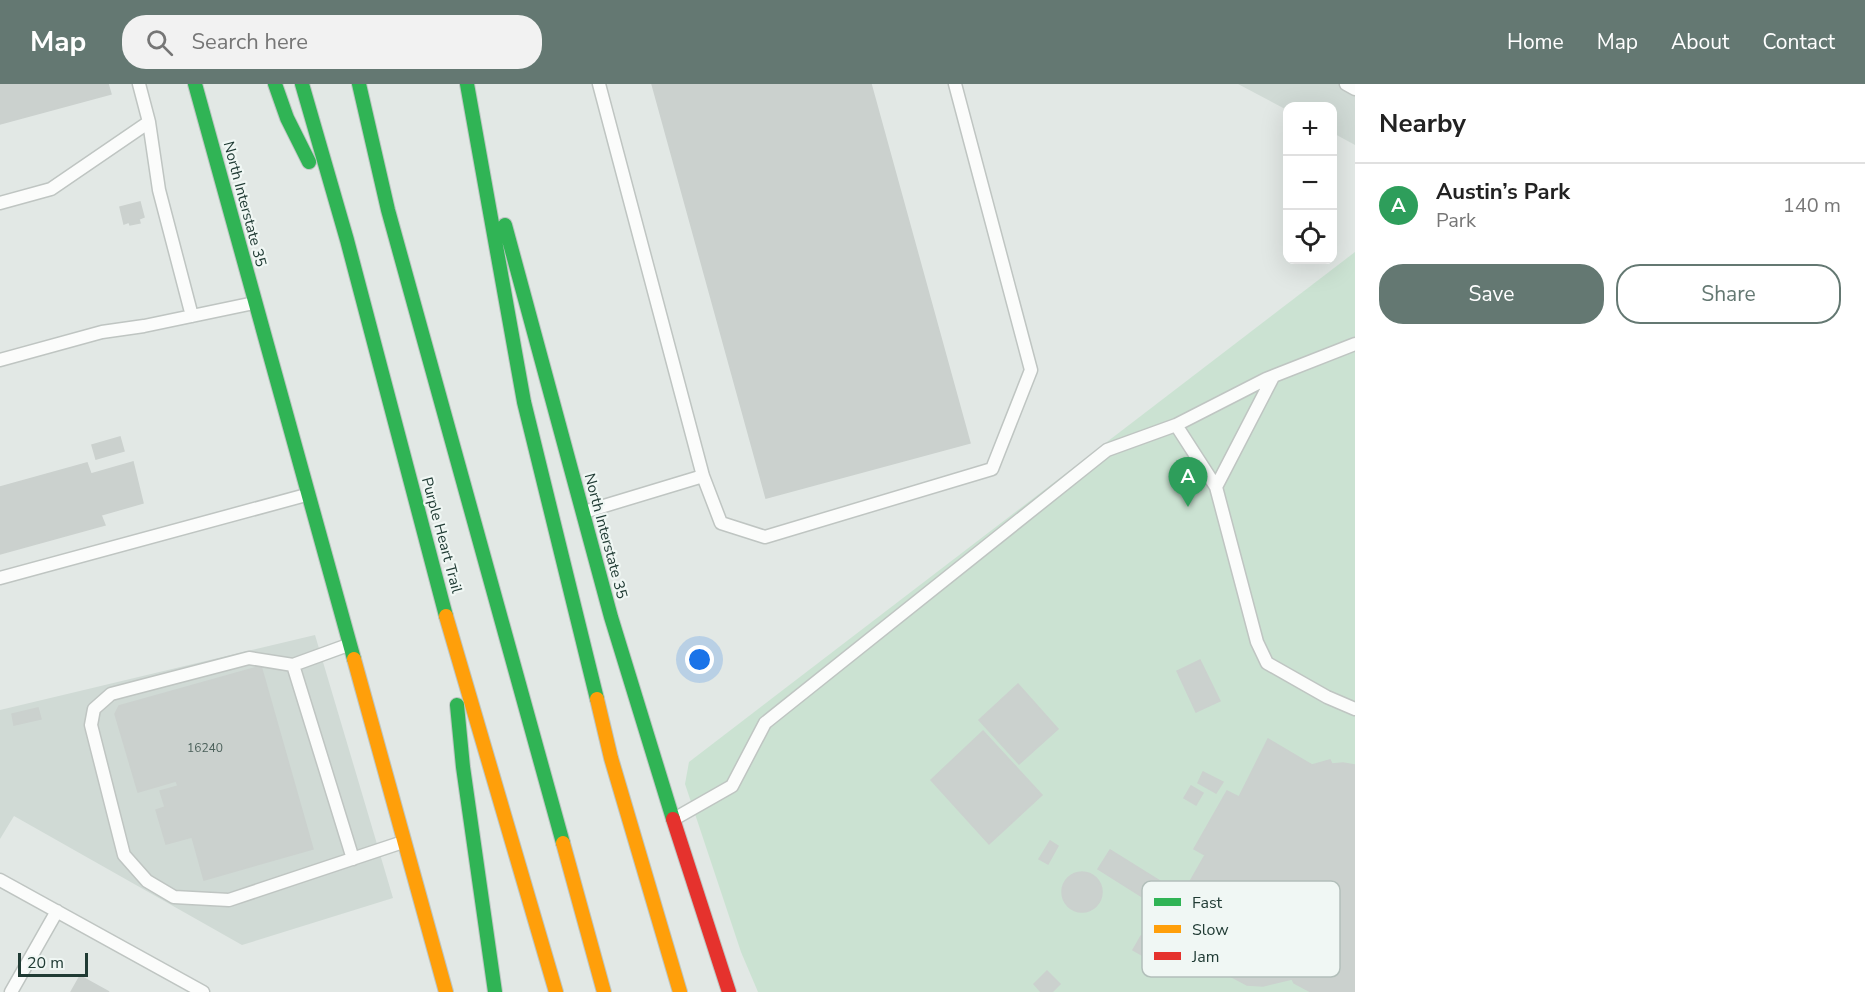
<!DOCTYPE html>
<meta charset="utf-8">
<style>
:root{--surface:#fff;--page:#f2f2f2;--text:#222;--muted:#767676;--line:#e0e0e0;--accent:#647872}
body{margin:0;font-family:"Nunito Sans",sans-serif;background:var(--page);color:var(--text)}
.controls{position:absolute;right:18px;top:18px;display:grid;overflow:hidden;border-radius:12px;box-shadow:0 6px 24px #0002}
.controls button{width:54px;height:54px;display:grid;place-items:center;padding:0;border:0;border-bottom:2px solid var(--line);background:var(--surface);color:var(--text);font:30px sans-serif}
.scale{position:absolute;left:18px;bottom:15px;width:70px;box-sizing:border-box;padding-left:6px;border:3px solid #203b34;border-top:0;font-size:16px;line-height:21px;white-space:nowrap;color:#203b34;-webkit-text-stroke:4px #f0f7f4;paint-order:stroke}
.you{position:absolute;left:700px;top:576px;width:21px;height:21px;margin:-15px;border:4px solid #fff;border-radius:50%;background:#1a73e8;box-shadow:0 0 0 9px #1a73e833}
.badge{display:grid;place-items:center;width:39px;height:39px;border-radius:50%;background:var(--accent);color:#fff;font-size:20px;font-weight:700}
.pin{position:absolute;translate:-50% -50px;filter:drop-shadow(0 2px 3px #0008)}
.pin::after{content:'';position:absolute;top:32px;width:21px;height:18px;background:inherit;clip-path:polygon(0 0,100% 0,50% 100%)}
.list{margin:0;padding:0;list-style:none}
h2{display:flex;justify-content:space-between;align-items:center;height:78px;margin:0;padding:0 24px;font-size:26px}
h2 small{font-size:20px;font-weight:400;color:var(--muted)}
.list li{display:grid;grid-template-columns:39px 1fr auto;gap:18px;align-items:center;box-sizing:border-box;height:84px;padding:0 24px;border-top:2px solid var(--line)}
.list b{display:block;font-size:22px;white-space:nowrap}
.list p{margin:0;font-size:20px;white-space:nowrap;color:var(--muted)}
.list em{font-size:20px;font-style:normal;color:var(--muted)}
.actions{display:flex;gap:12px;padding:18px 24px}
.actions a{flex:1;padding:14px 0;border:2px solid var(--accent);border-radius:24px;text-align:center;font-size:21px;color:var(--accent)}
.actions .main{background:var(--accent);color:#fff}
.icon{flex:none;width:33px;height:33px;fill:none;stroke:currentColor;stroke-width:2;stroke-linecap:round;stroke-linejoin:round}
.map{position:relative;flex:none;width:1355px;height:908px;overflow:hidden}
header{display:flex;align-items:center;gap:36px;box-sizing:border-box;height:84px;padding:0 30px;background:var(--accent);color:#fff}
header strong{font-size:28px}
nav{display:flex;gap:33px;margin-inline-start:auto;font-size:21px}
.search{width:420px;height:54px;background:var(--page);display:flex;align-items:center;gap:15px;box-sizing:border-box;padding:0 21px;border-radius:24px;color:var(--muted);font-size:22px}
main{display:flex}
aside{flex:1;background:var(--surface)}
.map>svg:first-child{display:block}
.built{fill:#d0dad5}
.green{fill:#cbe2d2}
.building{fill:#cbd1ce;stroke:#cbd1ce;stroke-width:1.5}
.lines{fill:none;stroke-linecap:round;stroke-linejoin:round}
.lane-casing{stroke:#bfc5c2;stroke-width:15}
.fast-casing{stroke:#bec6c3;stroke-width:16}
.slow-casing{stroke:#bec6c3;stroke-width:16}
.jam-casing{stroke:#bec6c3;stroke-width:16}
.lane{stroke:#fbfcfb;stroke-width:12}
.fast{stroke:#30b455;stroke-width:14}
.slow{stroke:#ff9f0a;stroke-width:14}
.jam{stroke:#e5322d;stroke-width:14}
.labels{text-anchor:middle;stroke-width:4.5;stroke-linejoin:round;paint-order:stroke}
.number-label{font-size:12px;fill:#4c615b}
.street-label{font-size:15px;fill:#203b34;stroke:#f0f7f4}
.key{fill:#f0f7f4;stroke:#b2bfba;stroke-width:1.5}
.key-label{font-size:16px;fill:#203b34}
</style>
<header>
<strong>Map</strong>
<div class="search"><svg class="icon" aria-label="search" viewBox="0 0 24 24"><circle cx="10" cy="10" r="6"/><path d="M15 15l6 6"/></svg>Search here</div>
<nav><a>Home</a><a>Map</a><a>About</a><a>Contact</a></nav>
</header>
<main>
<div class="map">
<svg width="1355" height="908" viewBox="0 0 1355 908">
<rect width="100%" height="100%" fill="#e2e8e5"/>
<path class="built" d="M1238,0H1355V61L1333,49L1332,22H1288L1287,26Z
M315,551L393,814L242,861L14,732L0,755V626Z"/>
<path class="green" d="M1355,168V908H758L741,868L685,700L689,678Z"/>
<path class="building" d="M0,0H108L111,10L0,40Z
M652,0H871L970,359L766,414Z
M140,118L144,133L139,135L140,139L130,141L129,138L124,140L120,123Z
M120,353L124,367L96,375L92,361Z
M133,378L143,419L101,431L105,441L0,470V403L87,379L91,390Z
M1200,576L1220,617L1196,628L1177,587Z
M261,582L313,765L204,796L192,753L166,760L156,726L165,723L160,707L178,702L176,697L138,708L115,630L119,622Z
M1018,600L1058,645L1019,680L979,636Z
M38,624L41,635L14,641L12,630Z
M983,647L1042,711L989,760L931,696Z
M1268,655L1312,681L1330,676L1332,680L1343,679L1355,681V908H1311L1294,899L1292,895L1263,902L1247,901L1230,892L1222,869L1233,866L1231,860L1171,831L1205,771L1194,765L1227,707L1239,713Z
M1203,688L1223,698L1216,709L1198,699Z
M1191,702L1203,709L1196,721L1184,714Z
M1050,757L1058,762L1048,780L1039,775Z
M1110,766L1168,802L1155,821L1098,785Z
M1062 808a20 20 0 1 1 40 0a20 20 0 1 1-40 0Z
M1141,852L1155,859L1147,874L1133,866Z
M1047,887L1060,900L1052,908H1041L1034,900Z
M80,892L109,908H71Z"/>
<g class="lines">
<defs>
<path id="lane" d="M599,0L703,392L721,439L765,453L992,385L1031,286L955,0
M1346,0L1355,5
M149,38L159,106L192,232
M0,119L51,105L149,38L139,0
M0,276L102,248L144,242L254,219
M1176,341L1266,295L1355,260
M1216,403L1273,293
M584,428L703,392
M0,494L306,411
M348,561L293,581L249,574L111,610L94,625L91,641L124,771L147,797L174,813L229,816L403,758
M293,581L353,775
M674,735L732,702L765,639L1107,366L1176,341L1216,403L1257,558L1267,579L1327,613L1355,625
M0,796L203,908
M11,908L57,827"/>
<path id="fast" d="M195,0L354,575
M275,0L287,34L309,78
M302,0L347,156L446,532
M359,0L388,126L563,759
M467,0L524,318L597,615
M505,141L611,533L673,735
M457,621L463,683L495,908"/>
<path id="slow" d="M446,532L556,908
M354,575L446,908
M597,615L611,674L680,908
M563,759L604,908"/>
<path id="jam" d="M673,735L729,908"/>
</defs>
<use href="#lane" class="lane-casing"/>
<use href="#fast" class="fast-casing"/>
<use href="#slow" class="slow-casing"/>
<use href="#jam" class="jam-casing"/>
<use href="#lane" class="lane"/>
<use href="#fast" class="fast"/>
<use href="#slow" class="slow"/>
<use href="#jam" class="jam"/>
</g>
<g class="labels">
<g class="number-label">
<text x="205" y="668">16240</text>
</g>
<g class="street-label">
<text transform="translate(245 120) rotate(75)" y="5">North Interstate 35</text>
<text transform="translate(442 451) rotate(75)" y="5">Purple Heart Trail</text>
<text transform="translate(606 452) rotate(75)" y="5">North Interstate 35</text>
</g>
</g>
<rect x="1142" y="797" width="198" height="96" rx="9" class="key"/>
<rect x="1154" y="814" width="27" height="8" fill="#30b455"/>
<rect x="1154" y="841" width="27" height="8" fill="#ff9f0a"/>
<rect x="1154" y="868" width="27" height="8" fill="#e5322d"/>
<g class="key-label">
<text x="1192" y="824">Fast</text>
<text x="1192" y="851">Slow</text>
<text x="1192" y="878">Jam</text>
</g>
</svg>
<div class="controls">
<button>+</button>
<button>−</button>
<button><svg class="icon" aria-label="locate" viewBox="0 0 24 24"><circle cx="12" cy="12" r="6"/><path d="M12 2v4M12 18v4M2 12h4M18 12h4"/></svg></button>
</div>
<div class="scale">20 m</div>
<div class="you"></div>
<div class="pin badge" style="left:1188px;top:423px;background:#2e9e5b">A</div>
</div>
<aside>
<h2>Nearby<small></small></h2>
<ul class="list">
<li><span class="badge" style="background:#2e9e5b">A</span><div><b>Austin’s Park</b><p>Park</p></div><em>140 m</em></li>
</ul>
<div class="actions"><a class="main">Save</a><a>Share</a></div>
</aside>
</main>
